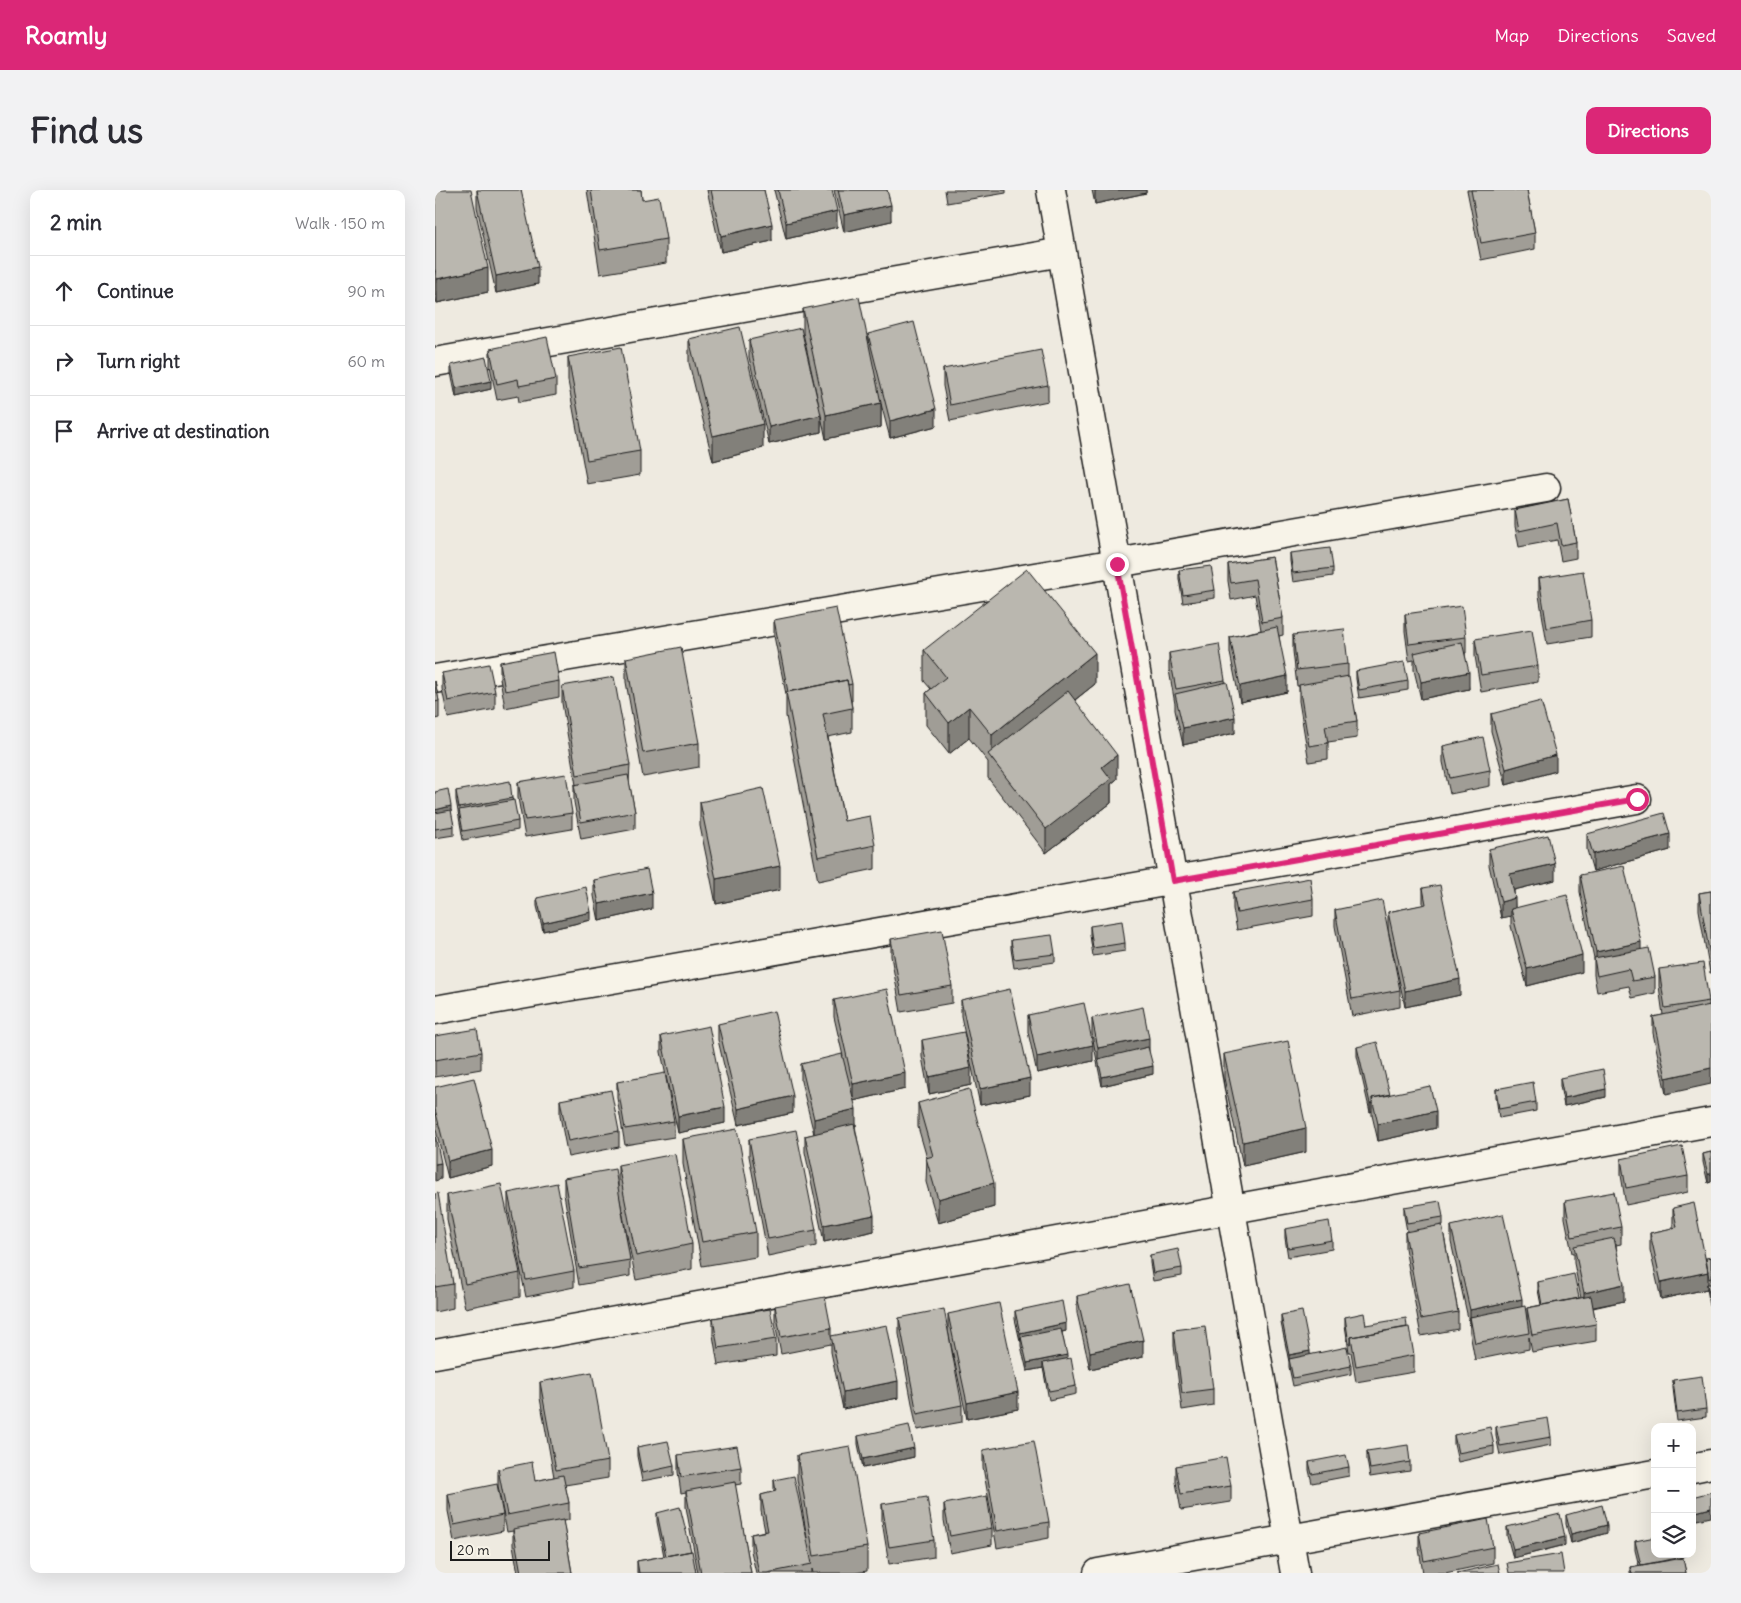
<!DOCTYPE html>
<meta charset="utf-8">
<style>
:root{--surface:#fff;--page:#f2f2f3;--text:#2b2b33;--muted:#7c7c81;--line:#e1e1e2;--accent:#db2777}
body{margin:0;font-family:Delius,sans-serif;background:var(--page);color:var(--text)}
.controls{position:absolute;right:15px;bottom:15px;display:grid;overflow:hidden;border-radius:10px;box-shadow:0 5px 20px #0002}
.controls button{width:45px;height:45px;display:grid;place-items:center;padding:0;border:0;border-bottom:1px solid var(--line);background:var(--surface);color:var(--text);font:25px sans-serif}
.scale{position:absolute;left:15px;bottom:12px;width:100px;box-sizing:border-box;padding-left:5px;border:2px solid #1c1c1c;border-top:0;font-size:14px;line-height:18px;white-space:nowrap;color:#1c1c1c;-webkit-text-stroke:4px #f7f3e8;paint-order:stroke}
.stop{position:absolute;width:15px;height:15px;margin:-11px;border:4px solid #db2777;border-radius:50%;background:#fff}
.stop.end{background:#db2777;border-color:#fff;box-shadow:0 1px 5px #0008}
.list{margin:0;padding:0;list-style:none}
h2{display:flex;justify-content:space-between;align-items:center;height:65px;margin:0;padding:0 20px;font-size:21px}
h2 small{font-size:16px;font-weight:400;color:var(--muted)}
.list li{display:grid;grid-template-columns:32px 1fr auto;gap:15px;align-items:center;box-sizing:border-box;height:70px;padding:0 20px;border-top:1px solid var(--line)}
.list b{display:block;font-size:19px;white-space:nowrap}
.list em{font-size:16px;font-style:normal;color:var(--muted)}
.icon{flex:none;width:28px;height:28px;fill:none;stroke:currentColor;stroke-width:2;stroke-linecap:round;stroke-linejoin:round}
.map{position:relative;flex:none;width:1276px;height:1383px;overflow:hidden;border-radius:10px}
header{display:flex;align-items:center;gap:30px;box-sizing:border-box;height:70px;padding:0 25px;background:var(--accent);color:#fff}
header strong{font-size:24px}
nav{display:flex;gap:28px;margin-inline-start:auto;font-size:18px}
.intro{display:flex;align-items:center;justify-content:space-between;box-sizing:border-box;height:120px;padding:0 30px}
h1{margin:0;font-size:35px}
.button{padding:12px 22px;border-radius:10px;background:var(--accent);color:#fff;font-size:18px;font-weight:700}
main{display:flex;gap:30px;padding:0 30px}
aside{flex:1;background:var(--surface);border-radius:10px;box-shadow:0 5px 20px #0002}
.map>svg:first-child{display:block}
.lines{fill:none;stroke-linecap:round;stroke-linejoin:round}
.minor-casing{stroke:#1c1c1c;stroke-width:31}
.minor{stroke:#f7f3e8;stroke-width:28}
.wall{fill:#a09d96;stroke:#1c1c1c}
.shaded-wall{fill:#82807a;stroke:#1c1c1c}
.building{fill:#bab7af;stroke:#1c1c1c}
.route{stroke:#db2777;stroke-width:6}
</style>
<header>
<strong>Roamly</strong>
<nav><a>Map</a><a>Directions</a><a>Saved</a></nav>
</header>
<div class="intro"><h1>Find us</h1><a class="button">Directions</a></div>
<main>
<aside>
<h2>2 min<small>Walk · 150 m</small></h2>
<ul class="list">
<li><svg class="icon" aria-label="ahead" viewBox="0 0 24 24"><path d="M12 20V5M6 11l6-6 6 6"/></svg><div><b>Continue</b></div><em>90 m</em></li>
<li><svg class="icon" aria-label="right" viewBox="0 0 24 24"><path d="M7 20v-9h11M14 6l5 5-5 5"/></svg><div><b>Turn right</b></div><em>60 m</em></li>
<li><svg class="icon" aria-label="arrive" viewBox="0 0 24 24"><path d="M6 21V4h12l-3 4 3 4H6"/></svg><div><b>Arrive at destination</b></div></li>
</ul>
</aside>
<div class="map">
<svg width="1276" height="1383" viewBox="0 0 1276 1383">
<rect width="100%" height="100%" fill="#eeeae0"/>
<filter id="ink" filterUnits="userSpaceOnUse"><feTurbulence type="fractalNoise" baseFrequency=".02" numOctaves="2"/><feDisplacementMap in="SourceGraphic" scale="10" xChannelSelector="R" yChannelSelector="G"/><feConvolveMatrix kernelMatrix="1 2 1 2 8 2 1 2 1" color-interpolation-filters="sRGB"/></filter>
<g filter="url(#ink)">
<g class="lines">
<defs>
<path id="minor" d="M616,0L860,1383
M0,172L627,62
M0,489L682,373L1111,298
M0,820L1202,609
M0,1164L1276,932
M1257,1278L1276,1274
M663,1383L1220,1284"/>
</defs>
<use href="#minor" class="minor-casing"/>
<use href="#minor" class="minor"/>
</g>
<path class="wall" d="M0,0L53,102L2,113L0,104Z
M42,0L103,94L61,103L42,17Z
M152,0H206L207,10L231,49V73L165,84Z
M272,0H329L337,51L286,62Z
M339,0H397L402,37L351,49Z
M399,0H452L456,31L409,42Z
M510,0H571V3L512,13Z
M657,0H711V3L660,14Z
M1032,0H1092L1100,43V59L1046,70Z
M368,119L433,151V144L501,236L455,248L446,214V237L391,249L386,226V242L334,254L314,167V150L384,216L368,143Z
M254,149L328,258L278,271L254,173Z
M55,159L121,189V205L84,212L83,206L62,210L55,176Z
M133,167L205,261V285L152,294L133,191Z
M16,175L56,199L21,207L16,183Z
M508,179L613,195V211L515,231L508,196Z
M1133,309L1141,352V368L1126,371L1122,350L1084,357L1080,336V320Z
M855,363L898,378V386L858,392L855,371Z
M837,367L848,428V445L844,446L852,502L805,512L795,463V447L826,440L820,405L796,410L793,391V374Z
M744,380L780,400V408L748,413L744,389Z
M1104,388L1156,430V447L1112,454L1104,405Z
M970,424L1031,447V463H1030L1034,499L986,509L979,480V470L974,471L970,441Z
M339,430L417,494V511H416L417,518V542L393,547L409,631L440,655V679L383,691L351,526V504L339,446Z
M858,445L913,474V486L922,531V548L893,552V569L874,572L864,511V496H862L858,461Z
M1040,449L1103,476V492L1046,502L1040,466Z
M489,460L660,494L640,510L682,589L676,594V613L611,663L553,588V572L534,548L514,564L491,535V503L496,499L489,491Z
M734,463L790,490L800,543L748,555L740,520V514L734,480Z
M191,468L264,553V577L208,587L191,492Z
M65,472L124,491V507L70,518L65,488Z
M921,481L973,491V500L924,508L921,489Z
M7,483L60,502V519L13,528L7,499Z
M0,491L4,511V528L0,529Z
M127,496L195,575L194,592L200,622V639L146,649L139,612V595H141L127,513Z
M1056,524L1121,581L1071,595L1056,541Z
M1008,556L1055,580V596L1015,604L1008,572Z
M83,592L137,623V639L90,647L83,608Z
M21,601L77,608L83,631V640L28,650L21,610Z
M0,602L16,624L19,636V645L0,648Z
M265,612L345,700L281,714L265,636Z
M1152,644L1235,660L1158,681L1152,660Z
M1054,659L1120,690L1079,700L1080,718L1147,782L1092,796L1076,736V726L1066,728L1054,675Z
M1145,685L1206,759L1220,787V803L1197,808L1194,796L1162,802L1159,785V768L1145,702Z
M159,690L217,719L164,731L159,706Z
M988,698L1025,805L970,817L953,739V722L988,715Z
M1276,701V783H1275L1264,720V703Z
M798,702L878,709V726L802,740L798,719Z
M102,708L156,730L108,741L102,716Z
M900,720L965,800V817L917,826L900,736Z
M655,736L690,753V761L658,766L655,745Z
M456,749L517,796V813L466,822L456,766Z
M576,750L620,764V772L579,778L576,759Z
M1224,779L1274,811V815L1231,904L1218,843V827L1228,825L1224,796Z
M399,810L470,899L418,911L421,936H420L439,1041L389,1052L370,962V946L379,944L366,891V874L408,866L399,827Z
M526,810L595,905L545,915L526,826Z
M593,825L658,871L602,883L593,842Z
M657,828L718,884L667,896L663,877L657,844Z
M283,834L358,923L303,935L283,850Z
M0,846L46,862V879L0,887Z
M226,846L290,933L243,943L226,862Z
M487,850L536,895L494,904L487,867Z
M922,857L955,905L1001,938L943,951L937,925V921L935,922L922,866Z
M789,864L871,962L808,976L789,888Z
M1125,888L1171,907L1129,916L1125,896Z
M182,892L239,931V947L190,955L182,908Z
M0,897L57,976L13,988L0,936Z
M1061,899L1101,912V921L1064,928L1061,907Z
M125,910L184,941V957L133,967L125,926Z
M483,913L559,1017L503,1033L491,992L492,968L483,937Z
M248,949L321,1042V1067L267,1076L248,974Z
M314,949L381,1040V1056L333,1066L314,966Z
M1276,962V992L1273,993L1268,972V964Z
M1186,969L1253,986V1002L1191,1015L1186,985Z
M183,975L257,1054V1079L201,1090L184,1006L195,1070V1086L144,1095L129,1004V988L183,998Z
M73,1003L139,1081V1097L91,1107L73,1019Z
M0,1004L18,1094V1118L0,1122Z
M12,1005L85,1083V1107L30,1118L12,1029Z
M1130,1011L1186,1037V1054L1181,1055L1189,1111L1158,1118L1161,1134V1151L1097,1162L1094,1147V1159L1040,1170L1035,1143V1137L1016,1052V1036L1087,1117L1092,1130V1118L1106,1115L1103,1100V1092L1144,1108H1146L1139,1073V1063H1137L1130,1028Z
M969,1017L1008,1027V1035H1007L1023,1122V1139L986,1146L970,1058V1042L972,1041L969,1025Z
M1238,1018L1271,1069L1276,1067V1116H1275L1272,1099L1226,1109L1215,1060V1043L1238,1038Z
M850,1039L897,1050V1059L853,1067L850,1048Z
M715,1065L747,1078V1086L718,1091L715,1073Z
M642,1106L708,1167L655,1179L642,1123Z
M340,1116L396,1138V1146L463,1208L408,1219L396,1162V1154L346,1164L340,1133Z
M580,1121L631,1141L627,1142L632,1169L641,1196V1204L614,1210L608,1178L592,1181L586,1156V1151H585L580,1129Z
M513,1124L583,1219L532,1229L513,1141Z
M846,1125L875,1164L916,1176V1184L858,1196L854,1177V1172L846,1133Z
M910,1127L931,1135L979,1165V1182L921,1192L916,1162H914L910,1135Z
M278,1128L341,1149V1166L283,1175L278,1145Z
M464,1128L527,1215V1232L482,1240L464,1144Z
M739,1140L778,1199V1215L747,1220L739,1156Z
M1238,1190L1271,1219V1227L1242,1231L1238,1198Z
M105,1192L173,1271V1288L130,1295L134,1313V1330L128,1331L137,1383H83L78,1355V1341L72,1342L63,1296V1279L100,1291L119,1287L105,1208Z
M1061,1237L1116,1247V1255L1065,1265L1061,1246Z
M1019,1245L1059,1256V1264L1023,1272L1019,1254Z
M423,1246L479,1267L428,1278L423,1254Z
M202,1257L239,1276V1285L207,1291L202,1266Z
M548,1260L614,1332V1348L562,1358L548,1277Z
M932,1261L975,1272V1281L935,1287L932,1270Z
M243,1265L306,1277V1294L300,1295L316,1383H263L251,1317V1302L246,1303L243,1282Z
M362,1265L432,1357V1381L420,1383H378L377,1379V1383H321L316,1361V1344L330,1341L326,1321V1305L339,1302V1290L372,1348L362,1289Z
M874,1272L914,1277V1286L877,1293L874,1280Z
M741,1276L796,1296V1312L746,1320L741,1292Z
M13,1304L68,1325V1341L19,1351L13,1321Z
M447,1314L499,1350V1367L454,1374L447,1331Z
M509,1314L557,1338V1355L515,1363L509,1330Z
M222,1323L256,1361L261,1383H202V1371L229,1366L222,1332Z
M1131,1325L1172,1343L1136,1353L1131,1334Z
M1072,1337L1130,1355L1078,1368L1072,1346Z
M984,1343L1058,1357V1373L1010,1383H988L984,1359Z
M1200,1351L1249,1374L1251,1383H1195V1377L1204,1376L1200,1360Z"/>
<path class="shaded-wall" d="M660,0H711V3L660,14Z
M456,15V31L409,42V25Z
M402,21V37L351,49V33Z
M337,34V51L286,62V46Z
M103,77V94L61,103V86Z
M53,78V102L2,113V89Z
M56,191V199L21,207V198Z
M446,213V237L391,249V225Z
M501,219V236L455,248V231Z
M386,225V242L334,254V237Z
M328,234V258L278,271V246Z
M660,463V494L560,573L557,569V545Z
M1034,482V499L986,509V492Z
M852,486V502L805,512V496Z
M534,517V548L514,564V533Z
M800,527V543L748,555V538Z
M682,565V589L676,594V613L611,663V639L667,577Z
M1121,565V581L1071,595V579Z
M16,616V624L0,628V620Z
M1235,644V660L1158,681V664Z
M1120,674V690L1075,701V684Z
M345,676V700L281,714V689Z
M217,703V719L164,731V714Z
M1080,708V725L1076,719V726L1066,728V712Z
M156,722V730L108,741V733Z
M1206,752V769L1161,778V762Z
M1147,765V782L1092,796V779Z
M1025,789V805L970,817V801Z
M714,848V864L663,869V858Z
M658,855V871L602,883V867Z
M718,876V884L667,896V887Z
M536,878V895L494,904V887Z
M1276,878V894L1231,904V888Z
M470,883V899L418,911V894Z
M595,888V905L545,915V899Z
M1171,899V907L1129,916V908Z
M358,906V923L303,935V919Z
M935,913H937V921L935,922Z
M290,917V933L243,943V926Z
M421,919V936L379,946V929Z
M1001,921V938L943,951V934Z
M871,938V962L808,976V952Z
M57,960V976L13,988V971Z
M6,973V989L0,991V974Z
M1273,984H1276V992L1273,993Z
M559,993V1017L503,1033V1009Z
M439,1025V1041L389,1052V1035Z
M1273,1082V1099L1272,1094V1099L1226,1109V1092Z
M1189,1094V1111L1149,1119V1103Z
M1087,1109V1126L1035,1127V1137V1120Z
M631,1133V1141L587,1151L586,1147V1151H585V1143Z
M708,1150V1167L655,1179V1162Z
M875,1161V1169L854,1170V1165Z
M632,1165V1173H608V1178L592,1181V1173Z
M463,1191V1208L408,1219V1202Z
M583,1202V1219L532,1229V1213Z
M479,1258V1267L428,1278V1269Z
M1276,1318V1327L1257,1331V1323Z
M1172,1335V1343L1136,1353V1344Z
M1130,1347V1355L1078,1368V1359Z"/>
<path class="building" d="M0,0H36L53,78L2,89L0,79Z
M42,0H86L103,77L61,86Z
M156,0H206L207,10L224,7L231,49L165,60Z
M276,0H329L337,34L286,46Z
M343,0H397L402,21L351,33Z
M403,0H452L456,15L409,25Z
M1036,0H1092L1100,43L1046,53Z
M424,107L446,213L391,225L368,119Z
M479,132L501,219L455,231L433,144Z
M305,137L328,234L278,246L254,149Z
M366,138L386,225L334,237L314,150Z
M112,147L121,189L84,196L83,189L62,194L55,159Z
M186,157L205,261L152,270L133,167Z
M606,160L613,195L515,215L508,179Z
M51,167L56,191L21,198L16,175Z
M1133,309L1141,352L1126,355L1122,333L1084,341L1080,320Z
M895,358L898,378L858,383L855,363Z
M837,367L848,428L827,432L820,389L796,393L793,374Z
M776,376L780,400L748,405L744,380Z
M592,379L660,463L557,545L534,517L514,533L491,503L511,487L489,460Z
M1148,381L1156,430L1112,438L1104,388Z
M1027,416L1031,447L974,454L970,424Z
M401,418L417,494L413,495L412,490L353,502L339,430Z
M842,437L852,486L805,496L795,447Z
M909,439L913,474L862,480L858,445Z
M1097,440L1103,476L1046,485L1040,449Z
M1027,452L1034,482L986,492L979,463Z
M784,454L790,490L741,499L734,463Z
M246,457L264,553L208,563L191,468Z
M119,462L124,491L70,501L65,472Z
M969,472L973,491L924,500L921,481Z
M54,474L60,502L13,511L7,483Z
M914,486L922,531L890,536L893,553L874,556L864,495Z
M179,487L195,575L142,585L127,496Z
M412,490L417,518L388,524L409,631L435,626L440,655L383,667L351,502Z
M0,491L4,511L0,512Z
M792,492L800,527L748,538L740,504Z
M633,501L682,565L667,577L676,589L611,639L553,564Z
M1106,511L1121,565L1071,579L1056,524Z
M1048,547L1055,580L1015,588L1008,556Z
M131,584L137,623L90,630L83,592Z
M193,585L200,622L146,632L139,595Z
M75,591L77,608L24,618L21,601Z
M328,598L345,676L281,689L265,612Z
M13,599L16,616L0,620V602Z
M79,610L83,631L28,641L24,620Z
M16,620L19,636L0,639V623Z
M1229,623L1235,644L1158,664L1152,644Z
M1113,645L1120,674L1075,684L1080,708L1066,712L1054,659Z
M1189,676L1206,752L1161,762L1145,685Z
M212,679L217,703L164,714L159,690Z
M875,688L878,709L802,723L798,702Z
M1005,695L1025,789L970,801L953,722L991,714L988,698Z
M151,697L156,722L108,733L102,708Z
M1276,701V766H1275L1264,703Z
M1132,705L1147,765L1092,779L1076,719Z
M947,710L965,800L917,809L900,720Z
M687,731L690,753L658,758L655,736Z
M507,740L517,796L466,805L456,749Z
M617,745L620,764L579,769L576,750Z
M1214,758L1220,787L1197,791L1194,779L1162,786L1159,768Z
M1268,773L1274,811L1230,818L1224,779Z
M452,799L470,883L418,894L399,810Z
M575,799L595,888L545,899L526,810Z
M649,813L658,855L602,867L593,825Z
M1275,815L1276,821V878L1231,888L1218,827Z
M708,817L714,848L663,858L657,828Z
M339,821L358,906L303,919L283,834Z
M274,836L290,917L243,926L226,846Z
M42,839L46,862L0,870V846Z
M529,842L536,878L494,887L487,850Z
M853,851L871,938L808,952L789,864Z
M942,852L955,905L937,908V913H935L922,857Z
M713,857L718,876L667,887L663,869Z
M407,864L421,919L379,929L366,874Z
M1168,879L1171,899L1129,908L1125,888Z
M230,883L239,931L190,939L182,892Z
M39,888L57,960L13,971L0,919V897Z
M1098,892L1101,912L1064,919L1061,899Z
M995,896L1001,921L943,934L937,908Z
M534,899L559,993L503,1009L491,968L498,966L483,913Z
M176,900L184,941L133,951L125,910Z
M419,934L439,1025L389,1035L370,946Z
M302,939L321,1042L267,1052L248,949Z
M361,940L381,1040L333,1049L314,949Z
M0,944L6,973L0,974Z
M1247,956L1253,986L1191,998L1186,969Z
M1276,962V984H1273L1268,964Z
M240,964L257,1054L201,1066L183,975Z
M180,979L195,1070L144,1078L129,988Z
M122,993L139,1081L91,1090L73,1003Z
M66,994L85,1083L30,1094L12,1005Z
M1179,1002L1186,1037L1137,1047L1130,1011Z
M3,1003L18,1094L0,1097V1004Z
M1005,1011L1008,1027L972,1033L969,1017Z
M1259,1013L1273,1082L1226,1092L1215,1043L1242,1037L1238,1018Z
M1068,1024L1087,1109L1035,1120L1016,1036Z
M894,1031L897,1050L853,1058L850,1039Z
M1007,1035L1023,1122L986,1129L970,1042Z
M1179,1048L1189,1094L1149,1103L1139,1056Z
M743,1059L747,1078L718,1083L715,1065Z
M1276,1067V1088L1274,1089L1271,1068Z
M1139,1084L1144,1108L1107,1115L1103,1092Z
M695,1094L708,1150L655,1162L642,1106Z
M1272,1094H1276V1107L1275,1108Z
M1156,1106L1161,1134L1097,1145L1092,1118Z
M390,1107L396,1138L346,1147L340,1116Z
M627,1111L631,1133L585,1143L580,1121Z
M564,1113L583,1202L532,1213L513,1124Z
M1090,1116L1094,1143L1040,1153L1035,1127Z
M335,1119L341,1149L283,1158L278,1128Z
M509,1119L527,1215L482,1224L464,1128Z
M867,1121L875,1161L854,1165L846,1125Z
M929,1123L931,1135L971,1128L972,1137L916,1147V1153L914,1154L910,1127Z
M452,1135L463,1191L408,1202L396,1146Z
M770,1136L778,1199L747,1203L739,1140Z
M974,1137L979,1165L921,1176L916,1147Z
M626,1139L632,1165L592,1173L586,1147Z
M912,1157L916,1176L858,1188L854,1169Z
M636,1168L641,1196L614,1201L608,1173Z
M157,1182L173,1271L121,1280L105,1192Z
M1267,1186L1271,1219L1242,1223L1238,1190Z
M1113,1228L1116,1247L1065,1256L1061,1237Z
M474,1235L479,1258L428,1269L423,1246Z
M1055,1237L1059,1256L1023,1263L1019,1245Z
M233,1251L239,1276L207,1283L202,1257Z
M599,1251L614,1332L562,1341L548,1260Z
M973,1255L975,1272L935,1279L932,1261Z
M302,1256L306,1277L246,1287L243,1265Z
M415,1256L432,1357L379,1366L362,1265Z
M911,1265L914,1277L877,1284L874,1272Z
M791,1267L796,1296L746,1304L741,1276Z
M97,1272L100,1291L128,1285L134,1313L72,1325L63,1279Z
M359,1286L377,1374L332,1383H324L316,1344L333,1341L326,1305L341,1301L339,1290Z
M300,1292L316,1383H266L251,1301Z
M62,1294L68,1325L19,1335L13,1304Z
M1276,1302V1318L1257,1323V1307Z
M552,1306L557,1338L515,1346L509,1314Z
M492,1307L499,1350L454,1357L447,1314Z
M1167,1315L1172,1335L1136,1344L1131,1325Z
M245,1317L256,1361L231,1366L222,1323Z
M1125,1324L1130,1347L1078,1359L1072,1337Z
M1053,1329L1058,1357L989,1371L984,1343Z
M128,1330L137,1383H86L78,1339Z
M1220,1347V1364H1249V1367L1206,1375L1200,1351Z
M257,1361L261,1383H204L202,1371Z
M1126,1364L1129,1383H1074L1072,1373Z
M1248,1368L1251,1383H1197L1195,1377Z
M1063,1374L1065,1383H1022Z"/>
</g>
<g class="lines" filter="url(#ink)">
<path class="route" d="M682,374L738,691L1202,609"/>
</g>
</svg>
<div class="controls">
<button>+</button>
<button>−</button>
<button><svg class="icon" aria-label="layers" viewBox="0 0 24 24"><path d="M12 4l9 5-9 5-9-5zM3 14l9 5 9-5"/></svg></button>
</div>
<div class="scale">20 m</div>
<div class="stop" style="left:1202px;top:609px"></div>
<div class="stop end" style="left:682px;top:374px"></div>
</div>
</main>
